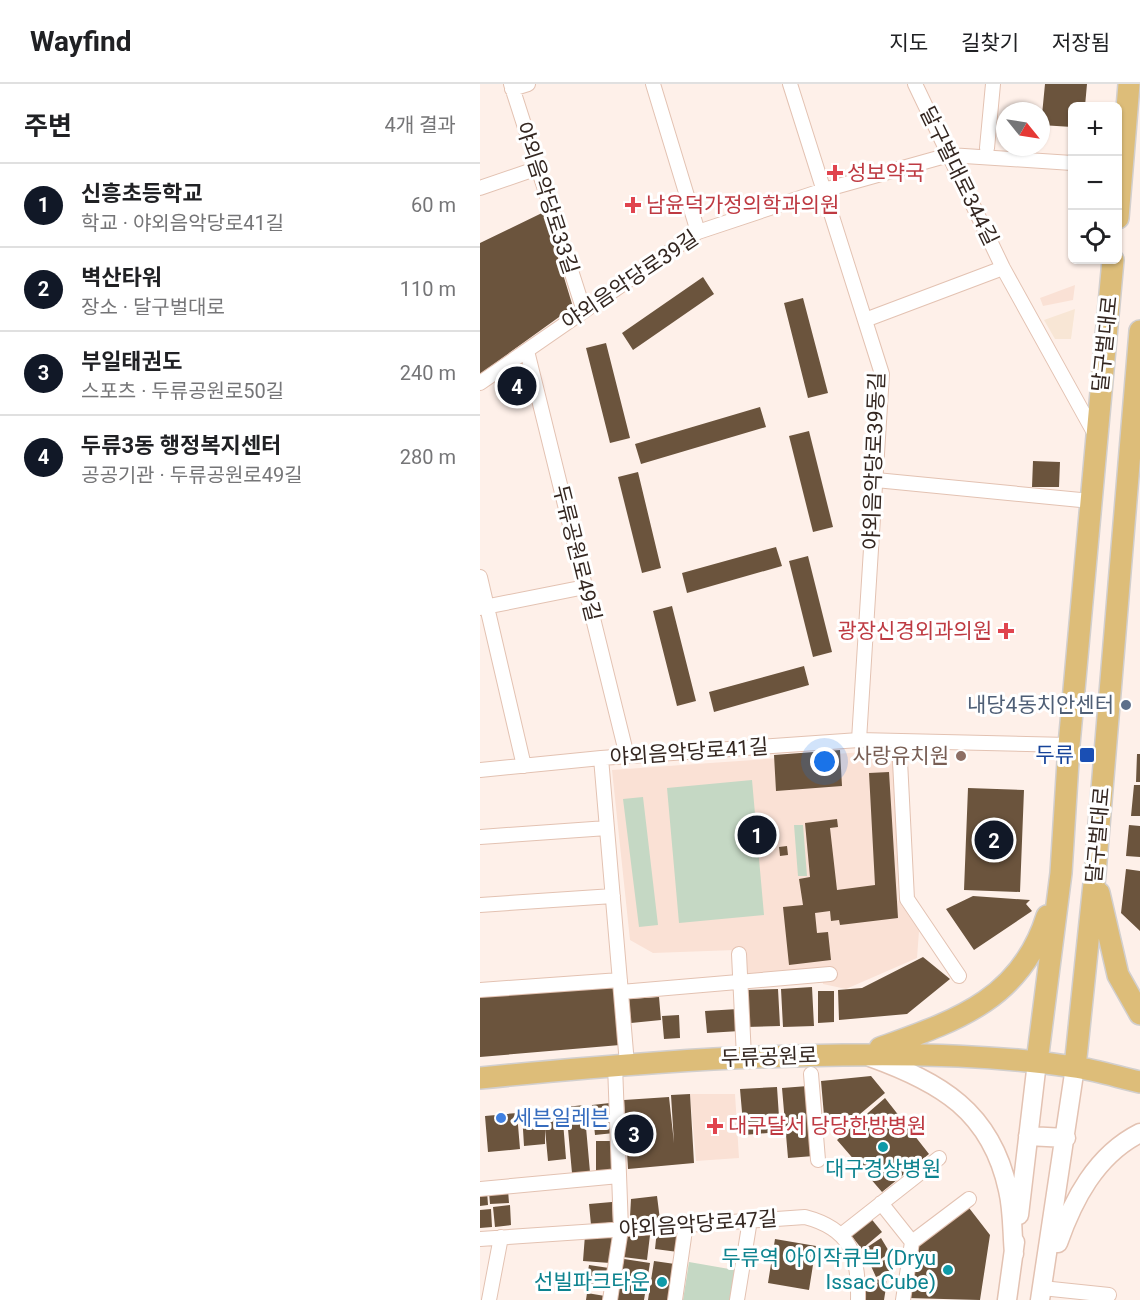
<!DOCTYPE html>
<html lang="ko">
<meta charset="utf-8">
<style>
:root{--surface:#fff;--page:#f6f6f6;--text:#202124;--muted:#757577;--line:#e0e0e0;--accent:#111827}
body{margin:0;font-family:Roboto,"Noto Sans KR",sans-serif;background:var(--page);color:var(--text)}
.controls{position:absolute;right:18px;top:18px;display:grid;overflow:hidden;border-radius:9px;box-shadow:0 2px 4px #0004}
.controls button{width:54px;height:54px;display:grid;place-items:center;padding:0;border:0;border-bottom:2px solid var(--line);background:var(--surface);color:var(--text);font:30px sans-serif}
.compass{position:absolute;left:516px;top:18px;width:54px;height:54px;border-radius:50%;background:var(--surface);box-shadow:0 2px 4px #0004;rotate:120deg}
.you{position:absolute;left:345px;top:678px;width:21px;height:21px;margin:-15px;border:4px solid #fff;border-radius:50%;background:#1a73e8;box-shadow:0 0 0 9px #1a73e833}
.badge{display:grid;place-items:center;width:39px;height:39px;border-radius:50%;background:var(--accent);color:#fff;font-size:20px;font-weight:700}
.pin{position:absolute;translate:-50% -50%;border:3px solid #fff;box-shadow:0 2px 6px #0006}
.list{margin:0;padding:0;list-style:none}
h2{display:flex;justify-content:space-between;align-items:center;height:78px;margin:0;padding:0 24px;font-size:26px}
h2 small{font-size:20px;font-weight:400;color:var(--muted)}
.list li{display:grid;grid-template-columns:39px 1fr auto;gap:18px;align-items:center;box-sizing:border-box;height:84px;padding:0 24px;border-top:2px solid var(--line)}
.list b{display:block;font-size:22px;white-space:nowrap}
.list p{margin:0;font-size:20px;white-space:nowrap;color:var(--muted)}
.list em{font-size:20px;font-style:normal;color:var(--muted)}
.icon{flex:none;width:33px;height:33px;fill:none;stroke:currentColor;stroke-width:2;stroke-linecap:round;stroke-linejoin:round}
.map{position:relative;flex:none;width:660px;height:1216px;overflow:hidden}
header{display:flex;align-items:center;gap:36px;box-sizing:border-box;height:84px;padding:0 30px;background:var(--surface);border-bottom:2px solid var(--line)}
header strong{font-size:28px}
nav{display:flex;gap:33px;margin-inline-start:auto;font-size:21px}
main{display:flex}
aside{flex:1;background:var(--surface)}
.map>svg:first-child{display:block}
.commercial{fill:#f8e6d5}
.built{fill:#fae1d5}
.green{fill:#c5d8c4}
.building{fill:#6b543d}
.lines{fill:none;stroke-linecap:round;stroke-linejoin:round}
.minor-casing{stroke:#e3c2b2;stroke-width:16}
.secondary-casing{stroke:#e3c2b2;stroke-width:21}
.primary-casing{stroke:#d2cfce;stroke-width:24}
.minor{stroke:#fff;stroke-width:14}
.secondary{stroke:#fff;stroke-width:18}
.primary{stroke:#ddbd79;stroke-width:21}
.health-dot{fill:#e0444e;stroke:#fff;stroke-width:2}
.service-dot{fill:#5c6f8a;stroke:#fff;stroke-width:2}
.transit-dot{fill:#1a4fb4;stroke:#fff;stroke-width:2}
.education-dot{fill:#8d6e63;stroke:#fff;stroke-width:2}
.shop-dot{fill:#3f7fe0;stroke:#fff;stroke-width:2}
.culture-dot{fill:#0f9aa8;stroke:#fff;stroke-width:2}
.labels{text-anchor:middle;stroke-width:6;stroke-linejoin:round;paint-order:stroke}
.health-label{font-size:21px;fill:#be3a42;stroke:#fff;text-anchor:start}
.street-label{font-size:21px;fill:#342721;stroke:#fff}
.service-label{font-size:21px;fill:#4e5e75;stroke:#fff;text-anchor:end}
.transit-label{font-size:21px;fill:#164399;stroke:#fff;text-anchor:end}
.education-label{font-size:21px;fill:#785e54;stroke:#fff;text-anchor:end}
.shop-label{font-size:21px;fill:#366cbe;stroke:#fff;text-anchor:start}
.culture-label{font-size:21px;fill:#0d838f;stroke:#fff;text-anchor:end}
</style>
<header>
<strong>Wayfind</strong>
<nav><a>지도</a><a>길찾기</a><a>저장됨</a></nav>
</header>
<main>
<aside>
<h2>주변<small>4개 결과</small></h2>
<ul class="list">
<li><span class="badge">1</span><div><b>신흥초등학교</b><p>학교 · 야외음악당로41길</p></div><em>60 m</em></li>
<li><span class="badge">2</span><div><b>벽산타워</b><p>장소 · 달구벌대로</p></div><em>110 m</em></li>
<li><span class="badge">3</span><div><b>부일태권도</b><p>스포츠 · 두류공원로50길</p></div><em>240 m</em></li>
<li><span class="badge">4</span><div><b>두류3동 행정복지센터</b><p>공공기관 · 두류공원로49길</p></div><em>280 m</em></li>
</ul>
</aside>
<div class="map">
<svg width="660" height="1216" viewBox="0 0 660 1216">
<rect width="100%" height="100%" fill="#fef0e9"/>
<path class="commercial" d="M595,225L591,255H575L564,236Z"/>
<path class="built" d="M595,201L593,216L563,222L560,214Z
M384,668L414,670L418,816L439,847L437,874L366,905L343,900L342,887L268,892L259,870L255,866L173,869L150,856L132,686Z
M210,1010H255L259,1074L216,1077Z"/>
<path class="green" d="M272,696L284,831L199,839L187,704Z
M163,713L178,841L159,843L143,715Z
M314,741H323L327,792H318Z
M209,1178L255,1186L251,1216H203Z"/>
<path class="building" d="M565,0H607L605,22H592V43L561,41Z
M64,128L93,223L0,290V159Z
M223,193L234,210L153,266L142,249Z
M323,214L348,309L328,314L304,219Z
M126,259L150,354L130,359L106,264Z
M280,323L286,343L161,380L155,360Z
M329,347L353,443L333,448L309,352Z
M553,377L580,378L579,403H552Z
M158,388L181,484L162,489L138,393Z
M296,463L302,482L207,509L202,489Z
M328,472L352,568L333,573L309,477Z
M192,522L216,617L197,622L173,527Z
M324,582L329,601L234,628L229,608Z
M360,666L362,702L296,707L294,671Z
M657,670H660V698H656Z
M409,688L418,834L360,841L359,836L351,837L350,827L335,829L337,849L348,848L351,876L309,881L303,823L323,821L319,795L330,793L325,739L357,735L358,743L350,744L357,806L395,801L389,689Z
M654,701H660V732H651Z
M488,704L544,706L540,808L484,806Z
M649,741L660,742V773L646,772Z
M307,762L308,771L300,772L299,763Z
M646,785L660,787V847L641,829Z
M493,812L550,816L546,820L552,827L494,866L466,825Z
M443,873L470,895L427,930L359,936L358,906L382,904Z
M140,896V961L0,973V911Z
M332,903L334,942L303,943L301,905Z
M298,905L300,942L266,943L265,906Z
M338,907H354V938L338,939Z
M179,913L181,936L151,939L149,915Z
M258,925L260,947L227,949L225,927Z
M199,931L200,954L184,955L182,932Z
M391,992L405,1009L367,1041L345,1043L341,997Z
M328,1002L334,1072L308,1074L302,1004Z
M297,1003L300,1048L264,1051L260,1005Z
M210,1010L214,1079L148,1085L144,1016L189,1013L194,1059L191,1011Z
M405,1014L449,1070L402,1108L357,1056Z
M130,1019L134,1049L115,1051L112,1021Z
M104,1021L110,1088L92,1089L86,1023Z
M82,1025L86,1075L68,1077L65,1045V1060L44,1062L42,1029Z
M37,1029L40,1065L8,1068L5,1032Z
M116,1057H133L134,1087H116Z
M28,1106L29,1119L10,1120L9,1108Z
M7,1107L8,1121L0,1122V1108Z
M177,1112L180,1136L158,1138L150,1133L151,1115Z
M132,1118L133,1138L111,1141L109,1120Z
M486,1120L510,1151L500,1216L427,1214L438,1157Z
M30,1121L31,1141L15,1143L13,1123Z
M11,1125L12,1143L0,1144V1126Z
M389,1132L402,1148L382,1165L369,1149Z
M177,1146L201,1148L198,1168L175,1165Z
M145,1149L170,1151L167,1176L143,1173Z
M105,1151H136L130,1179L103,1177Z
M401,1154L410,1169L393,1180L383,1166Z
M295,1155L336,1162L329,1206L288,1199Z
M409,1174L414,1185L396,1193L391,1182Z
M144,1175L170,1179L164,1216H137Z
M174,1177L195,1180L190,1216H168Z
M109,1181L129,1184L126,1207L105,1204Z
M387,1194L407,1197L404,1216H383Z
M107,1209L125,1212V1216H106Z"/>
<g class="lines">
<defs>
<path id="minor" d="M31,0L104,227
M173,0L218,148
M310,0L402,290L379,656
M435,0L523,184L616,352
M32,5L48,0
M507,64L513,0
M0,104L58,84
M385,236L523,184
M47,267L147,672
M0,299L218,148L344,106L469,71L592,79
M396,396L611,417
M0,493L44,682
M0,524L105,503
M419,657L427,815L479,892
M121,674L147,980
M0,686L121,674L379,656L589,661
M0,753L127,744
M0,821L133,812
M259,870L264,973
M0,906L140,896
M141,908L350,890
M331,990L338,1076
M0,1105L139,1092
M401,1119L432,1158L423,1216
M361,1151L459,1074
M0,1155L325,1133C371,1145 379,1171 378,1216
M432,1158L489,1115
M562,1204L629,1211
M9,1216L21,1153
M130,1216L141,1145L135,981
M195,1216L206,1139
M257,1216L270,1136"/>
<path id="secondary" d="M390,973C460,998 511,1027 528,1106C533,1127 532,1149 534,1170
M548,1052L586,1054
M539,1131L557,978
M578,1159C593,1116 616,1071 660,1049
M527,1216L535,1158
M560,1216L595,983"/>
<path id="primary" d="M638,134L649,0
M619,809L638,891L660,930
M400,964C475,937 541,916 567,832
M557,978L581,789L589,661L633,176
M595,983L615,790L660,247
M0,994C121,982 241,972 363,971C440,970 517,971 594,983C616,986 638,993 660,998"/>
</defs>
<use href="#minor" class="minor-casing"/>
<use href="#secondary" class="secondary-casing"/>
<use href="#primary" class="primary-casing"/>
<use href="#minor" class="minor"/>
<use href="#secondary" class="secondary"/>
<use href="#primary" class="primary"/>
</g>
<g class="health-dot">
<path d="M352 80h6v6h6v6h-6v6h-6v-6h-6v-6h6z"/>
<path d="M150 112h6v6h6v6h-6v6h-6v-6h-6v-6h6z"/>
<path d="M523 538h6v6h6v6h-6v6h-6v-6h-6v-6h6z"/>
<path d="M232 1033h6v6h6v6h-6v6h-6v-6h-6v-6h6z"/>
</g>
<circle class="service-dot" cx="646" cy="621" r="6"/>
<rect class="transit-dot" x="599" y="663" width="16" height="16" rx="3"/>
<circle class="education-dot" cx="481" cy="672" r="6"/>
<circle class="shop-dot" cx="21" cy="1034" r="6"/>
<g class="culture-dot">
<circle cx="403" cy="1063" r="6"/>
<circle cx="468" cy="1186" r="6"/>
<circle cx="182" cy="1198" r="6"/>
</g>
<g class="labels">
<g class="health-label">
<text x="367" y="96">성보약국</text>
<text x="166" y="128">남윤덕가정의학과의원</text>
<text x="512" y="554" text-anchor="end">광장신경외과의원</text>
<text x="248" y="1049">대구달서 당당한방병원</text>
</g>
<g class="street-label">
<text transform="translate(479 92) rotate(64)" y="7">달구벌대로344길</text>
<text transform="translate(67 114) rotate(72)" y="7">야외음악당로33길</text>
<text transform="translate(150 196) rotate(-34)" y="7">야외음악당로39길</text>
<text transform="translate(625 260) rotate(-84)" y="7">달구벌대로</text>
<text transform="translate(394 377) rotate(-88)" y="7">야외음악당로39동길</text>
<text transform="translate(97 469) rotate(76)" y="7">두류공원로49길</text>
<text transform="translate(209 668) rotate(-4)" y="7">야외음악당로41길</text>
<text transform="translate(618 751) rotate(-85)" y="7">달구벌대로</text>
<text transform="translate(289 973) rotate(-2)" y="7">두류공원로</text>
<text transform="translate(218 1140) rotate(-4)" y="7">야외음악당로47길</text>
</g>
<g class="service-label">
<text x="634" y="628">내당4동치안센터</text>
</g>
<g class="transit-label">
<text x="594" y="678">두류</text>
</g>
<g class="education-label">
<text x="469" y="679">사랑유치원</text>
</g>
<g class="shop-label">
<text x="33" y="1041">세븐일레븐</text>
</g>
<g class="culture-label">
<text x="403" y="1092" text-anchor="middle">대구경상병원</text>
<text x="456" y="1181">두류역 아이작큐브 (Dryu<tspan x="456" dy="24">Issac Cube)</tspan></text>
<text x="170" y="1205">선빌파크타운</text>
</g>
</g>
</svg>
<div class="controls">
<button>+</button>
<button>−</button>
<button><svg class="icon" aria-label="locate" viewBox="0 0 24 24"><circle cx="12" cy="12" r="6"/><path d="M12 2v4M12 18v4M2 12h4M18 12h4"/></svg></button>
</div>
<svg class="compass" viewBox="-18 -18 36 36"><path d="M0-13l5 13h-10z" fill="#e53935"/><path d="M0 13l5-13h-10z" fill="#757577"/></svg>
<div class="you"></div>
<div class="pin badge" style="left:277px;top:751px">1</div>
<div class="pin badge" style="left:514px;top:756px">2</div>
<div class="pin badge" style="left:154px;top:1050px">3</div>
<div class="pin badge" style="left:37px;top:302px">4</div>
</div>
</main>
